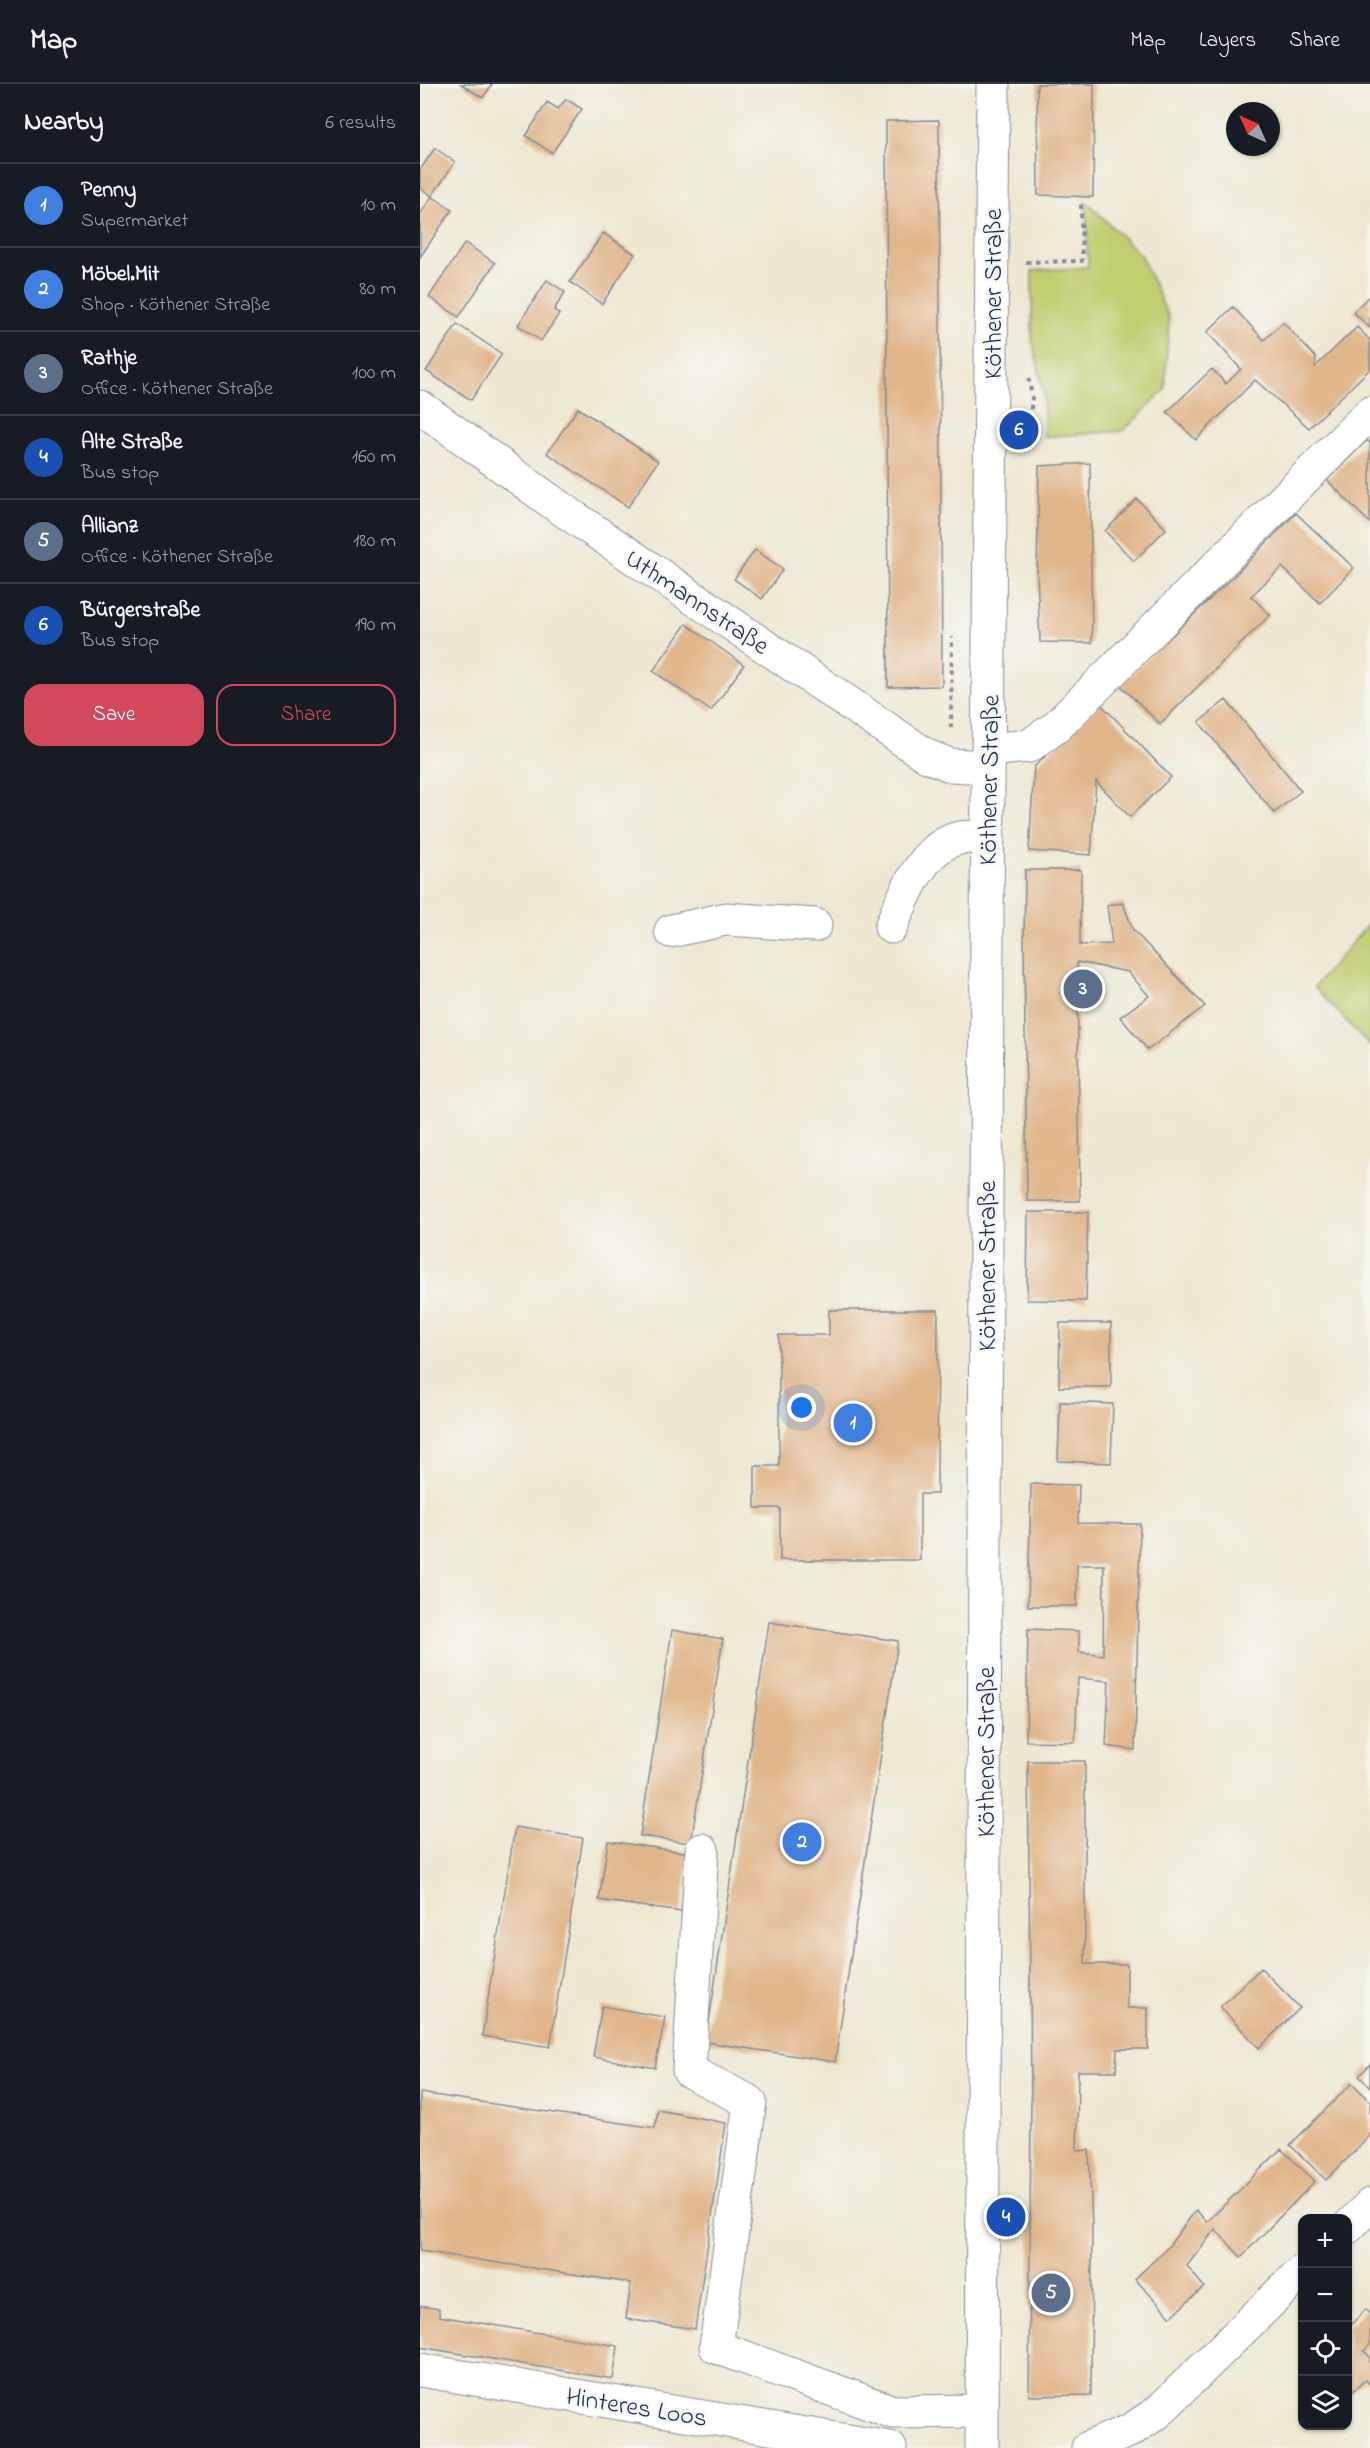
<!DOCTYPE html>
<meta charset="utf-8">
<style>
:root{--surface:#171b24;--page:#20242c;--text:#f1f3f6;--muted:#9ea1a6;--line:#363941;--accent:#d1495b}
body{margin:0;font-family:"Indie Flower",sans-serif;background:var(--page);color:var(--text)}
.controls{position:absolute;right:18px;bottom:18px;display:grid;overflow:hidden;border-radius:12px;box-shadow:0 2px 4px #0004}
.controls button{width:54px;height:54px;display:grid;place-items:center;padding:0;border:0;border-bottom:2px solid var(--line);background:var(--surface);color:var(--text);font:30px sans-serif}
.compass{position:absolute;left:806px;top:18px;width:54px;height:54px;border-radius:50%;background:var(--surface);box-shadow:0 2px 4px #0004;rotate:315deg}
.you{position:absolute;left:382px;top:1324px;width:21px;height:21px;margin:-15px;border:4px solid #fff;border-radius:50%;background:#1a73e8;box-shadow:0 0 0 9px #1a73e833}
.badge{display:grid;place-items:center;width:39px;height:39px;border-radius:50%;background:var(--accent);color:#fff;font-size:20px;font-weight:700}
.pin{position:absolute;translate:-50% -50%;border:3px solid #fff;box-shadow:0 2px 6px #0006}
.list{margin:0;padding:0;list-style:none}
h2{display:flex;justify-content:space-between;align-items:center;height:78px;margin:0;padding:0 24px;font-size:26px}
h2 small{font-size:20px;font-weight:400;color:var(--muted)}
.list li{display:grid;grid-template-columns:39px 1fr auto;gap:18px;align-items:center;box-sizing:border-box;height:84px;padding:0 24px;border-top:2px solid var(--line)}
.list b{display:block;font-size:22px;white-space:nowrap}
.list p{margin:0;font-size:20px;white-space:nowrap;color:var(--muted)}
.list em{font-size:20px;font-style:normal;color:var(--muted)}
.actions{display:flex;gap:12px;padding:18px 24px}
.actions a{flex:1;padding:14px 0;border:2px solid var(--accent);border-radius:18px;text-align:center;font-size:21px;color:var(--accent)}
.actions .main{background:var(--accent);color:#fff}
.icon{flex:none;width:33px;height:33px;fill:none;stroke:currentColor;stroke-width:2;stroke-linecap:round;stroke-linejoin:round}
.map{position:relative;flex:none;width:950px;height:2364px;overflow:hidden}
header{display:flex;align-items:center;gap:36px;box-sizing:border-box;height:84px;padding:0 30px;background:var(--surface);border-bottom:2px solid var(--line)}
header strong{font-size:28px}
nav{display:flex;gap:33px;margin-inline-start:auto;font-size:21px}
main{display:flex}
aside{flex:1;background:var(--surface)}
.map>svg:first-child{display:block}
.green{fill:#c1ce70;stroke:#6e7e67;stroke-width:1.5}
.building{fill:#e0b589}
.lines{fill:none;stroke-linecap:round;stroke-linejoin:round}
.minor-casing{stroke:#848c98;stroke-width:35}
.major-casing{stroke:#848c98;stroke-width:35}
.path{stroke:#848c98;stroke-width:4;stroke-dasharray:4.5 4.5;stroke-linecap:butt}
.minor{stroke:#fff;stroke-width:33}
.major{stroke:#fff;stroke-width:33}
.labels{text-anchor:middle;stroke-width:4.5;stroke-linejoin:round;paint-order:stroke}
.street-label{font-size:26px;fill:#1b2f5e;stroke:#f6f6f2}
</style>
<header>
<strong>Map</strong>
<nav><a>Map</a><a>Layers</a><a>Share</a></nav>
</header>
<main>
<aside>
<h2>Nearby<small>6 results</small></h2>
<ul class="list">
<li><span class="badge" style="background:#3f7fe0">1</span><div><b>Penny</b><p>Supermarket</p></div><em>10 m</em></li>
<li><span class="badge" style="background:#3f7fe0">2</span><div><b>Möbel.Mit</b><p>Shop · Köthener Straße</p></div><em>80 m</em></li>
<li><span class="badge" style="background:#5c6f8a">3</span><div><b>Rathje</b><p>Office · Köthener Straße</p></div><em>100 m</em></li>
<li><span class="badge" style="background:#1a4fb4">4</span><div><b>Alte Straße</b><p>Bus stop</p></div><em>160 m</em></li>
<li><span class="badge" style="background:#5c6f8a">5</span><div><b>Allianz</b><p>Office · Köthener Straße</p></div><em>180 m</em></li>
<li><span class="badge" style="background:#1a4fb4">6</span><div><b>Bürgerstraße</b><p>Bus stop</p></div><em>190 m</em></li>
</ul>
<div class="actions"><a class="main">Save</a><a>Share</a></div>
</aside>
<div class="map">
<svg width="950" height="2364" viewBox="0 0 950 2364">
<rect width="100%" height="100%" fill="#f6f6f2"/>
<filter id="ink" filterUnits="userSpaceOnUse"><feTurbulence type="fractalNoise" baseFrequency=".0167" numOctaves="2"/><feDisplacementMap in="SourceGraphic" scale="12" xChannelSelector="R" yChannelSelector="G"/><feConvolveMatrix kernelMatrix="1 2 1 2 8 2 1 2 1" color-interpolation-filters="sRGB"/></filter>
<filter id="wash" filterUnits="userSpaceOnUse"><feTurbulence type="fractalNoise" baseFrequency=".008" numOctaves="4" result="noise"/><feDisplacementMap in="SourceGraphic" scale="24" xChannelSelector="R" yChannelSelector="G"/><feGaussianBlur stdDeviation="1.35" result="paint"/><feColorMatrix in="noise" values="0 0 0 0 0 0 0 0 0 0 0 0 0 0 0 0 0 1.4 0 .05"/><feComposite in="paint" operator="in"/></filter>
<g filter="url(#wash)">
<rect width="100%" height="100%" fill="#eee8d2"/>
<path class="green" d="M666,117L721,172L749,234L745,306L703,347L624,353V310L612,255V187L668,183Z
M950,838V962L894,903Z"/>
<g id="blocks">
<path class="building" d="M41,0H72L63,14Z
M617,0H674L673,113L618,111Z
M146,15L162,25L132,69L106,52L127,18L138,25Z
M519,36L522,602L468,603L466,37Z
M15,64L35,78L12,112L0,104V86Z
M12,112L32,126L0,173V131Z
M183,149L215,170L182,220L150,198Z
M45,159L75,179L39,233L9,213Z
M127,196L145,208L134,226L139,230L121,257L98,241Z
M950,211V244L933,228Z
M813,223L844,256L863,238L896,274L895,283L937,243L950,256V285L889,344L835,296L776,356L747,328L792,285L806,300L821,285L787,248Z
M37,240L82,270L51,316L6,287Z
M158,324L238,377L208,423L127,369Z
M947,356L950,359V439L907,396Z
M670,379L672,559L620,558L617,491L619,382Z
M717,415L746,445L714,477L685,447Z
M876,429L934,484L900,519L862,483L831,512L850,531L740,640L700,601L813,493Z
M335,466L363,485L342,515L314,495Z
M266,540L324,581L291,627L233,587Z
M806,616L881,707L854,729L779,638Z
M680,619L751,693L710,733L676,697L671,771L609,767L614,683Z
M605,786H661L660,861L692,860L687,821L703,819L713,846L785,922L728,966L700,933L729,912L708,888L657,878L660,1117H607L604,860Z
M608,1128H668L666,1217L607,1216Z
M409,1226H518L517,1410H500V1476H360V1424H335V1382H359V1251H409Z
M640,1239H691V1303H639Z
M640,1318L693,1320L691,1379L638,1377Z
M611,1400L659,1401L658,1439L720,1440L715,1666L686,1662L689,1597L658,1594L655,1658L606,1657L608,1545L659,1547V1568L683,1571L684,1481H657V1522H608Z
M349,1538L478,1557L415,1978L286,1958Z
M252,1546L303,1555L271,1759L220,1752Z
M608,1677H665V1880H707V1924H728V1965H697L696,1987H658L657,2067L669,2066L672,2143L671,2311L609,2312L611,2009Z
M95,1743L163,1754L130,1963L62,1952Z
M188,1757L270,1769L261,1828L179,1816Z
M841,1884L880,1924L839,1964L800,1923Z
M182,1922L245,1933L235,1984L173,1973Z
M950,1980V2003L939,1992Z
M932,1999L950,2017V2052L906,2096L870,2061Z
M0,2009L235,2044L238,2026L306,2039L275,2245L206,2235L211,2199L0,2167Z
M861,2065L895,2097L821,2173L795,2145L767,2182L784,2203L751,2233L715,2195L748,2163L776,2126L787,2138Z
M0,2222L19,2225V2232L198,2262L193,2295L0,2263Z
M946,2225L950,2229V2261L944,2267L950,2273V2300L945,2296L929,2311L928,2244Z"/>
</g>
</g>
<g filter="url(#ink)">
<use href="#blocks" fill-opacity="0" stroke="#848c98" stroke-width="1.5"/>
<g class="lines">
<defs>
<path id="minor" d="M0,323L136,421L507,672L530,681L568,683
M568,666L609,662L636,643L950,329
M471,843C483,813 504,760 540,754C549,752 559,754 568,754
M251,847L306,835L395,841
M282,1766L269,1987L330,2018L296,2263L473,2328L561,2327
M928,2143L950,2121
M0,2286L470,2364
M668,2364L711,2346L737,2329L882,2187"/>
<path id="major" d="M562,2364L567,842L573,0"/>
</defs>
<use href="#minor" class="minor-casing"/>
<use href="#major" class="major-casing"/>
<path class="path" d="M606,178L662,177L661,117
M607,361L612,313L608,291
M531,644L532,553"/>
<use href="#minor" class="minor"/>
<use href="#major" class="major"/>
</g>
</g>
<g class="labels">
<g class="street-label">
<text transform="translate(572 210) rotate(-90)" y="9">Köthener Straße</text>
<text transform="translate(278 517) rotate(34)" y="9">Uthmannstraße</text>
<text transform="translate(568 696) rotate(-89)" y="9">Köthener Straße</text>
<text transform="translate(566 1182) rotate(-90)" y="9">Köthener Straße</text>
<text transform="translate(565 1668) rotate(-90)" y="9">Köthener Straße</text>
<text transform="translate(217 2322) rotate(9)" y="9">Hinteres Loos</text>
</g>
</g>
</svg>
<div class="controls">
<button>+</button>
<button>−</button>
<button><svg class="icon" aria-label="locate" viewBox="0 0 24 24"><circle cx="12" cy="12" r="6"/><path d="M12 2v4M12 18v4M2 12h4M18 12h4"/></svg></button>
<button><svg class="icon" aria-label="layers" viewBox="0 0 24 24"><path d="M12 4l9 5-9 5-9-5zM3 14l9 5 9-5"/></svg></button>
</div>
<svg class="compass" viewBox="-18 -18 36 36"><path d="M0-13l5 13h-10z" fill="#e53935"/><path d="M0 13l5-13h-10z" fill="#9ea1a6"/></svg>
<div class="you"></div>
<div class="pin badge" style="left:433px;top:1339px;background:#3f7fe0">1</div>
<div class="pin badge" style="left:382px;top:1758px;background:#3f7fe0">2</div>
<div class="pin badge" style="left:663px;top:905px;background:#5c6f8a">3</div>
<div class="pin badge" style="left:586px;top:2133px;background:#1a4fb4">4</div>
<div class="pin badge" style="left:631px;top:2209px;background:#5c6f8a">5</div>
<div class="pin badge" style="left:599px;top:346px;background:#1a4fb4">6</div>
</div>
</main>
